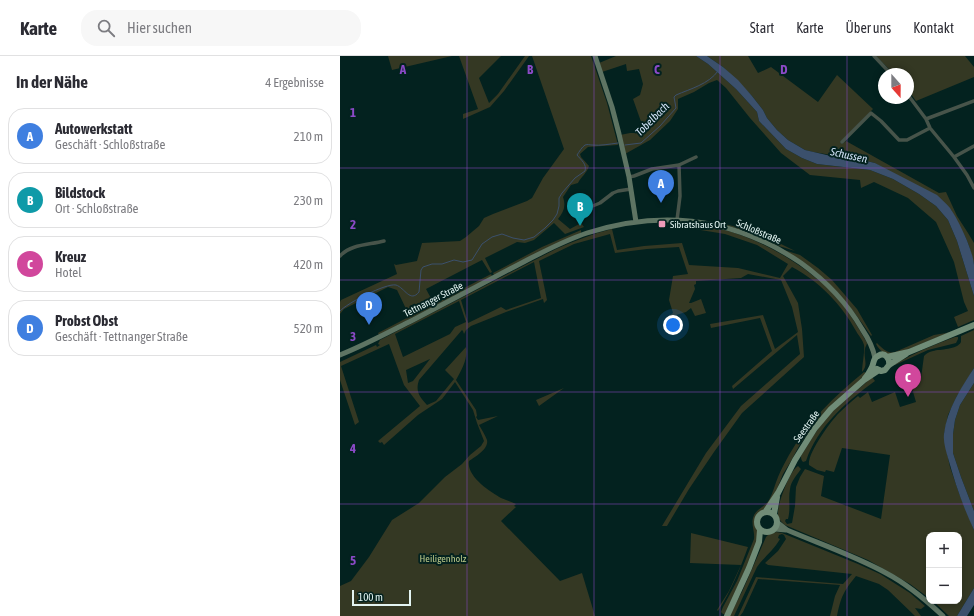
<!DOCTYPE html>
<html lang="de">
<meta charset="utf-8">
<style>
:root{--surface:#fff;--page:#f7f7f7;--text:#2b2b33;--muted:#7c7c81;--line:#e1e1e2;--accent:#db2777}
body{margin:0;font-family:"Asap Condensed",sans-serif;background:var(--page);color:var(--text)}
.controls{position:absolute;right:12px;bottom:12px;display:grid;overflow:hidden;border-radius:8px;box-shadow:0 2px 6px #0003}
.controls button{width:36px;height:36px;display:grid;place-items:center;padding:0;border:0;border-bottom:1px solid var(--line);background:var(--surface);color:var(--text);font:20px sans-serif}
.compass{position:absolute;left:538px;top:12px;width:36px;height:36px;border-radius:50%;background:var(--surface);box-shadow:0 2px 6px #0003;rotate:159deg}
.scale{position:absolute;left:12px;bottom:10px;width:59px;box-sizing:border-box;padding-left:4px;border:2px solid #e3f4f2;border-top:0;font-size:11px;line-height:14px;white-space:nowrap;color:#e3f4f2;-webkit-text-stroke:3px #03221f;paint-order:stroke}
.you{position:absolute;left:333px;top:269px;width:14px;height:14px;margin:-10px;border:3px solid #fff;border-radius:50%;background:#1a73e8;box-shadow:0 0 0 6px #1a73e833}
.badge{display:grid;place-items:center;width:26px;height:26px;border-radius:50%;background:var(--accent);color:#fff;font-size:13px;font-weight:700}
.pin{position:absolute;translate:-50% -33px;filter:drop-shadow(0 1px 2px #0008)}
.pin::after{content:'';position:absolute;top:21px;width:14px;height:12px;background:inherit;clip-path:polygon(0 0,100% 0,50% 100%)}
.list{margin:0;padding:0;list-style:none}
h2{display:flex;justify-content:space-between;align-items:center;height:52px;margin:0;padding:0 16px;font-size:17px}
h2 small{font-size:13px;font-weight:400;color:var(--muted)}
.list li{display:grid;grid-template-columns:26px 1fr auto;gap:12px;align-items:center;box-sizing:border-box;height:56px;margin:0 8px 8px;padding:0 8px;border:1px solid var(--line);border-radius:16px}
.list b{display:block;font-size:15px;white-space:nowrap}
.list p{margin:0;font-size:13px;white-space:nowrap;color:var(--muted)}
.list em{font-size:13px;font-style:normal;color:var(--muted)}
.icon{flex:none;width:22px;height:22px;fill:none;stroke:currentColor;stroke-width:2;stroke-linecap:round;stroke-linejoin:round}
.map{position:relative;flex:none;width:634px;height:560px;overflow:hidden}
header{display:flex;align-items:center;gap:24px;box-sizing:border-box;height:56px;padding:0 20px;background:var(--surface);border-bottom:1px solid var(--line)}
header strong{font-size:19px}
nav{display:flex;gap:22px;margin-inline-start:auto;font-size:14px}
.search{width:280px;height:36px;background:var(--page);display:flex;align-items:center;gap:10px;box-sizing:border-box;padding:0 14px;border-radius:16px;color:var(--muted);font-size:15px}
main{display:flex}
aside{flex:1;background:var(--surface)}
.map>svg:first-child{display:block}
.green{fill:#343823;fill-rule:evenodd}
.water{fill:#3b506c}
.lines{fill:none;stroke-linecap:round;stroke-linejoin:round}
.stream{stroke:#3b506c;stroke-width:1}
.street{stroke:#47544a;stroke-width:3.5}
.secondary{stroke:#5e7463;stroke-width:5}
.primary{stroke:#708c77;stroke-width:6}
.grid{fill:none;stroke:#8b4ac7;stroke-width:1;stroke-opacity:0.55}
.poi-dot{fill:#ef9ab8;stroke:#03221f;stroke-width:1.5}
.labels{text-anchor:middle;stroke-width:4;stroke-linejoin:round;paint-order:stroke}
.poi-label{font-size:10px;fill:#e3f4f2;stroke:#03221f;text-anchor:start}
.street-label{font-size:10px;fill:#e3f4f2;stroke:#03221f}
.park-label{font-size:10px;fill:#b9c688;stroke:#03221f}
.water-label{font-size:11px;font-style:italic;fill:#d5e5fa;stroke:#03221f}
.grid-label{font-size:13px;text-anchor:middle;font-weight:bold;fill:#8b4ac7;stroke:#03221f;stroke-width:4;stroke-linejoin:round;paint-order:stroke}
</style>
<header>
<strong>Karte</strong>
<div class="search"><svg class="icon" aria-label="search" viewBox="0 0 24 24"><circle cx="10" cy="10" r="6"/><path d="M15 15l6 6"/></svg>Hier suchen</div>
<nav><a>Start</a><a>Karte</a><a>Über uns</a><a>Kontakt</a></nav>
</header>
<main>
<aside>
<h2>In der Nähe<small>4 Ergebnisse</small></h2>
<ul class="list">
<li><span class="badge" style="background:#3f7fe0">A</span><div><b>Autowerkstatt</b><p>Geschäft · Schloßstraße</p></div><em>210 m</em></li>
<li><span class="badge" style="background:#0f9aa8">B</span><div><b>Bildstock</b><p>Ort · Schloßstraße</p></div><em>230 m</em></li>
<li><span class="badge" style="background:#d1479c">C</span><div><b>Kreuz</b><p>Hotel</p></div><em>420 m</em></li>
<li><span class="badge" style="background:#3f7fe0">D</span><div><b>Probst Obst</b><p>Geschäft · Tettnanger Straße</p></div><em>520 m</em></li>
</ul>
</aside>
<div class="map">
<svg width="634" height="560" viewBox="0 0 634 560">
<rect width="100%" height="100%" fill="#03221f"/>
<path class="green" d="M48,0H112L52,14Z
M119,0H161L139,22L149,47L158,38L185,0H189L164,35L150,51L123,63V58L138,53Z
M192,0H251L267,47L278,89L248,91L240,98L241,101L249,110C247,117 241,121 238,127L231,129L223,141C226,150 224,156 218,163L230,173L241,167L244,171L225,178L214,167L194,184L185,187L177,186L145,202L152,216L150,217L142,204L86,233L93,246L69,259L57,234L48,231L4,253L0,258V246L1,244L57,218L54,208L56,209L77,205L82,187L120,185L126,181L139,170L144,162L153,158L187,145L192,142L203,122L224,93Z
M276,0H356L368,8L396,33L417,56L419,65L446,93L462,102L477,108L530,114L553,123L579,138L596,150L608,164L617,185L634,240V264L618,271L614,261L628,255L624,246L614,206L596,166L568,142L534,126L521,132L520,124L470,119L441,97L410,62L386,32L377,24L369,27L354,36L338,43V53L330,65L310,84L285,98L280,79L290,77H305L293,43L300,39L303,28L299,13L287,15L286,8L262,16L259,7Z
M367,0H408L418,17L431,11L478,46L497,19L533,53L500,86L502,88L506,85L599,137L606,136L617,160L628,177L634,187V208L629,190L625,180L611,154L535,107L522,104L473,96L465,94L448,84L437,74L427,62L423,54L412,40L383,11Z
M536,0H625L634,11V21L576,45L568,34V18H554Z
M337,167C384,168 429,187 467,215C473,220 480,225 486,230C503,246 516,267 527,287C527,289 525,291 525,293C523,302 529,309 522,316C522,310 525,294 524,289C523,284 518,279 516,275C502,249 479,225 452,211L443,220L458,247L462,273L464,301L402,357L374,396L349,433L327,470H322L366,397L401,350L460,298L457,279L393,333L392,330L432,295L420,262L371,272L370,268L423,259L435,293L458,276L452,251L441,224L408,218L401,222L356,225V228L354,229L355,233L349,247H351L361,243L366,257L355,260L351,252L346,256L326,262L333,257L329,244L333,220L348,218L339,191L307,193L275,197L270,178L234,188L199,205L207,244L204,247L203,243L166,256L131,270L126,274L124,278L123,275L122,274L79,324C75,336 80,341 87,349L96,345L114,323L105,314L126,291C128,303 122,313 116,324L136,354L137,360L136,361L138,364L158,360L139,369C142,374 145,379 147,384C149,393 135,401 129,405C126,420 150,436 161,442C166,444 171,446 176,448L174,450L176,451L161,465L220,525L242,517L255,560H0V530L11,525L29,501L52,464L79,447L105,421L122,408L130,399L141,390L144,385L137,367L133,354L115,326L102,343L78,359L44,389L42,386L40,387L38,385L80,350L64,329L49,288L1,310L19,366L15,369L0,324V306L36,289L37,291L40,289L38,288L40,284L216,193C234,185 252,178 272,173L277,194L304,190L342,187L349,209L398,212L440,222L448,208L417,189L385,178L336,170ZM194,206L201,242L166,254L161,251L128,267L121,244ZM119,245L126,266L115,271L110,278L63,301L55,278ZM90,303L73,325L68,327L66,314Z
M385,168L419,177L455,195L439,190L407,176L386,169Z
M241,174V177L154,219L153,217L202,191Z
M444,194L460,199L478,212L492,224L517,253L532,279L531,280C506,243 483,217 444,194Z
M151,218L152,220L39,279L38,277Z
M634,274V312L617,340L608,359L604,379L606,392L610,411L619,437L634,474V532L617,560H609L593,545H619V479H589V542L570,528L528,504L445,469C441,466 438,462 438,458C437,449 450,414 458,410L461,413C457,419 451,425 450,433C448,443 451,452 448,463H446L445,465L447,468L452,467L455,450L456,431L460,421L465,413L484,420L481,440L541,463L550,399L502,392L494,416L486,414L485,416L477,414L469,409C467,398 490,366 499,357C505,351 511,346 518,340L520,342L528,336L532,346L555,336L560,351L576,346L571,329L581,322L584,300C587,297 589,296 593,295C600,293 617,294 621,286C621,284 621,282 621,280Z
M613,275L559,297C548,299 542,299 536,288L537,287C542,292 547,298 555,296L594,279L606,277Z
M615,281H618V283L616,287L588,294L555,309H554C573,297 594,289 615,281Z
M524,316L526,317L519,326L480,362L469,376L459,390L451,405L443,418L433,443L427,452L420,456L416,461L415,468L418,474L417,484L412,499L385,558H383L381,556L383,551L397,525L414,483C415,476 411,468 413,462C415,453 425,451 429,444C433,437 435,428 438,421C441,414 445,406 449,399C468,365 495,340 524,316Z
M532,321L535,325C506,346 478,370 466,405L463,406C461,404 461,402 461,400C471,384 480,367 494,354C506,342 520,333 532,321Z
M634,327V455L621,421L613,397V378L615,364L620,349Z
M224,332L199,350L196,344Z
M436,476L442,477L518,508L540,518L570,537L585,550L581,553L575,552L581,560H575L548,534L539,528L516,520C504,535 501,540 497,560H490L495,540L500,529L418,523L403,556L400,560H398L416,521L503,528L512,518L428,509L425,507L438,495L446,483L444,479L442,478L439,479L438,482L440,483C434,494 424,501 417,511L394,560H389L402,536L426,481L428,479Z
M351,477L408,491C400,513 391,535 378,555L377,554L389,535L401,509L350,507Z"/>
<path class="water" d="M356,0H367L383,11L398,24L412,40L423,54L427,62L437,74L448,84L465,94L491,100L522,104L535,107L597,139C601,143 606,147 610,152C619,165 633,194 634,209C634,219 634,230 634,240L617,185L608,164L596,150L579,138L553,123L530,114L477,108L462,102L446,93L419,65L417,56L396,33L368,8Z
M634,312V327L620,349L615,364L613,378V397L621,421L634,455V474C623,451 615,427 608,402C606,395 603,386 604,378C607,353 621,332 634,312Z
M634,532V549L627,560H617Z"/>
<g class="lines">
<path class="stream" d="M285,89L301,87L320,70L336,52L334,41L336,39C350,33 369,28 378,15
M0,255C7,247 46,227 56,229C65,232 70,247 79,236L81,214L83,211L92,208H102L114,204L123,206L132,204L142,188L152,181L162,178L173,182L184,184L194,181L205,172L213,164L217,158L219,150V142L222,137L235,122L245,115C247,108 241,104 237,99C239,96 242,91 245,89C248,88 249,89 252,89C260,90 270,88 278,87"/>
<path class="street" d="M534,0L551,18
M568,39L586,63L590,72L614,101L627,119L634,132
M586,63L634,45
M502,86L531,57L541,65L559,84H567L590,72
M614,101L634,90
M289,121L294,120L312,113L339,109L356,101
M240,162L239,159L243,154L260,147L273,137L278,135L291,133
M337,164L340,140L339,109
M0,200C11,188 29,189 44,185"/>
<path class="secondary" d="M255,0L272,51L279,78L289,121L296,166
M0,299C25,289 49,276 73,264C105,247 138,230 170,213C195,200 220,186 247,177C323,153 395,162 461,207C486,225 507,247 522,273C528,282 533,291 535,302
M438,467L447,474C480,488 515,500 546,517C567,528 586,544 603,560
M435,473L446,474"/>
<path class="primary" d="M547,301L569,296L634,269
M537,313L541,315L545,314L549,309L566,298
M525,322C528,319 530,315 532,311C534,307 533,302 538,300C545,295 550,303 549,309
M426,455L438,437L455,404L475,372L491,353L508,338L524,324L539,314
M417 466a10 10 0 1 1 20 0a10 10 0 1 1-20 0Z
M434,458L437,441
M387,560L409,512L419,486L420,474"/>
</g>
<path class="grid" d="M127,0V560M254,0V560M380,0V560M507,0V560M0,112H634M0,224H634M0,336H634M0,448H634"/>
<rect class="poi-dot" x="318" y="164" width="8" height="8" rx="2"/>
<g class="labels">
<g class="poi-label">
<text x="330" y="172">Sibratshaus Ort</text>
</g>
<g class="street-label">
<text transform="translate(419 175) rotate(23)" y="4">Schloßstraße</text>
<text transform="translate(93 243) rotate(-27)" y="4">Tettnanger Straße</text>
<text transform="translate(466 370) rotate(-54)" y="4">Seestraße</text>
</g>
<g class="park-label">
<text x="103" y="506">Heiligenholz</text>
</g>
<g class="water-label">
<text transform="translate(312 63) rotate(-45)" y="4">Tobelbach</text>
<text transform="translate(509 99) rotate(12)" y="4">Schussen</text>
</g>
</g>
<g class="grid-label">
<text x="63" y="18">A</text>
<text x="190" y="18">B</text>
<text x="317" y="18">C</text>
<text x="444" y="18">D</text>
<text x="13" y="61">1</text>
<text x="13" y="173">2</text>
<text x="13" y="285">3</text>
<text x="13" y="397">4</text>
<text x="13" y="509">5</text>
</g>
</svg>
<div class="controls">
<button>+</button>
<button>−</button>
</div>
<svg class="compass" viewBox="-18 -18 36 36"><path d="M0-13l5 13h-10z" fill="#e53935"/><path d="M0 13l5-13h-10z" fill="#7c7c81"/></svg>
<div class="scale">100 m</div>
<div class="you"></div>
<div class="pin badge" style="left:321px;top:147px;background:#3f7fe0">A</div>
<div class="pin badge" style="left:240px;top:170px;background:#0f9aa8">B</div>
<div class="pin badge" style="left:568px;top:341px;background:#d1479c">C</div>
<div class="pin badge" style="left:29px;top:269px;background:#3f7fe0">D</div>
</div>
</main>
